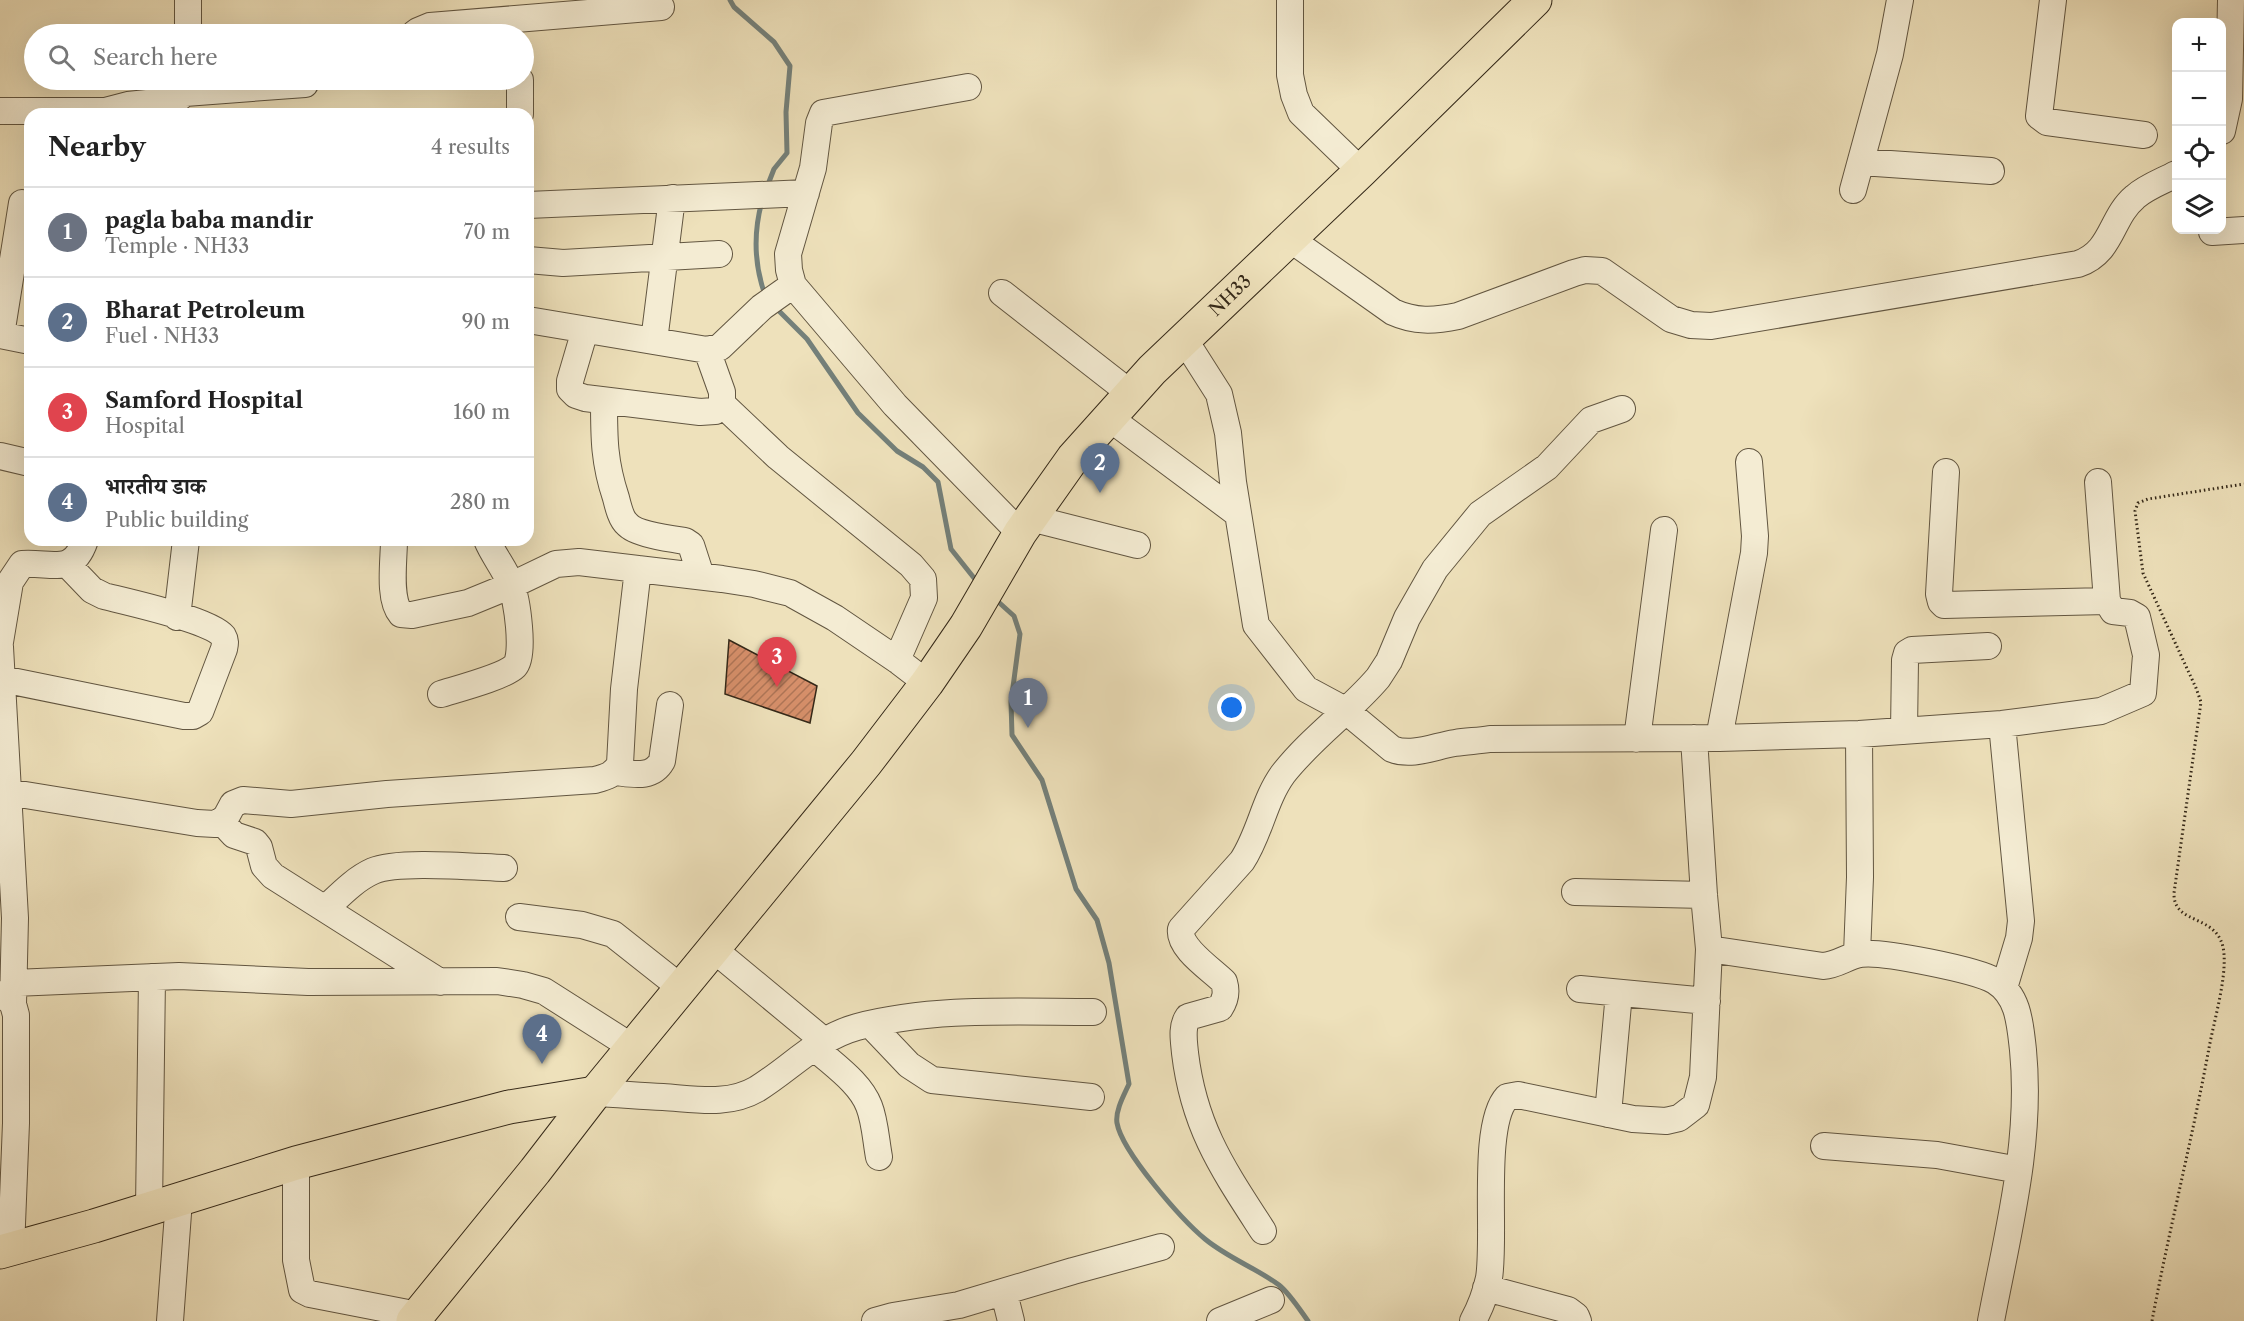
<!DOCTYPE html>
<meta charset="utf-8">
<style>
:root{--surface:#fff;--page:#f2f2f2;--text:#222;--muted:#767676;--line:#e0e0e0;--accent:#d93025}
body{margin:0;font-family:"Libre Caslon Text","Noto Serif Devanagari",serif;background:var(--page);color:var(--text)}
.controls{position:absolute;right:18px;top:18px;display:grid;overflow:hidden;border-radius:12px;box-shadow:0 6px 24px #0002}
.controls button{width:54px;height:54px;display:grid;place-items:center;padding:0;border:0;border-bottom:2px solid var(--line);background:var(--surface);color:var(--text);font:30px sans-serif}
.you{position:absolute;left:1232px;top:708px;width:21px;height:21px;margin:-15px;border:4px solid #fff;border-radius:50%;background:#1a73e8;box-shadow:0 0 0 9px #1a73e833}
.badge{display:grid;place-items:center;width:39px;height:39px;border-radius:50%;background:var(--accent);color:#fff;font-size:20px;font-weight:700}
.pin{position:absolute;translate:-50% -50px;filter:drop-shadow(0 2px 3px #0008)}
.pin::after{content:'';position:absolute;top:32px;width:21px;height:18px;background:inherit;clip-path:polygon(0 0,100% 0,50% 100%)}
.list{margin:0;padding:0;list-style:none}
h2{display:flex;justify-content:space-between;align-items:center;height:78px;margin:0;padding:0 24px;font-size:26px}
h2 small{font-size:20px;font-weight:400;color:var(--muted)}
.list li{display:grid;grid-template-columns:39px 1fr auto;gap:18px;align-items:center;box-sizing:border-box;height:90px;padding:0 24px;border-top:2px solid var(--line)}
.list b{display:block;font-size:22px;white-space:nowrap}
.list p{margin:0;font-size:20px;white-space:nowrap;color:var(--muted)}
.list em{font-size:20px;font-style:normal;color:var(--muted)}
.icon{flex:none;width:33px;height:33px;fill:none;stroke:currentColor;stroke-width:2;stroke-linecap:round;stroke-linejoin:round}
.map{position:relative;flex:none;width:2244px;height:1321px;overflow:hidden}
.search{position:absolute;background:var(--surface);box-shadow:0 6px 24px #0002;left:24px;top:24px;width:510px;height:66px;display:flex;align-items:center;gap:15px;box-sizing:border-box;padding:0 21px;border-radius:33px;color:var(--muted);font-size:22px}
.panel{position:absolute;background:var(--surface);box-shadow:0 6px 24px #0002;left:24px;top:108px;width:510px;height:438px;border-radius:18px}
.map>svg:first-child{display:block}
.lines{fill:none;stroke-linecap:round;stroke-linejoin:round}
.stream{stroke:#74807a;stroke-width:5}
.building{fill:url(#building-hatch);stroke:#342818;stroke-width:1.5}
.minor-casing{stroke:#625641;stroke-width:28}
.major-casing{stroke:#342818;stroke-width:35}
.path{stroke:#342818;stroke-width:3;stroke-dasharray:1.5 3;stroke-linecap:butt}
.minor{stroke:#f4ecd3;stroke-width:26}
.major{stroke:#eee1bb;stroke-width:33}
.labels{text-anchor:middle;stroke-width:4.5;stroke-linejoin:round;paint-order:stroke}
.street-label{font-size:18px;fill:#342818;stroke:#f4ecd3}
</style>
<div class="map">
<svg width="2244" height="1321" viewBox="0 0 2244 1321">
<defs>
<pattern id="building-hatch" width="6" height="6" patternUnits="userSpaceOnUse" patternTransform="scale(1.5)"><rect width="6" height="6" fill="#d68f6a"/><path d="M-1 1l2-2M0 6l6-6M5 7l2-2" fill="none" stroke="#ae7556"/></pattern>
</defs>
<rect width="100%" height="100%" fill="#eee1bb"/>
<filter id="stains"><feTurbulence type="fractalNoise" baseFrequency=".00333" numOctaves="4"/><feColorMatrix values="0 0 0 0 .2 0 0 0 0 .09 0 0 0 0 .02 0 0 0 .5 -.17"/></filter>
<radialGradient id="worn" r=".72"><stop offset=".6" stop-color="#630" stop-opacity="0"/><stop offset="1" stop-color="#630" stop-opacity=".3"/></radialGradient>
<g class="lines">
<path class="stream" d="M730,0L734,7L774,42L790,66L786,112L787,153L774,169L767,187
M762,201C753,234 754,264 765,295
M775,307L807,339L858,413L897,451L923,467L938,482L951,549L978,583
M994,598L1014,616L1020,634L1011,702L1012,735L1042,780L1076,889L1097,920L1109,963L1129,1084C1124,1095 1115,1111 1117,1123C1122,1152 1182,1220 1205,1239C1228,1258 1256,1268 1279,1285C1290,1294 1300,1310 1308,1321"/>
</g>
<path class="building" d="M729,640L817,686L810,723L725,694Z"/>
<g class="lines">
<defs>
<path id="minor" d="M188,0V34
M1290,0V75L1294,95L1301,113L1361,171
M2053,0L2039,116L2047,122L2144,135
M414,34L418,31L430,26L661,7
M520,80V114
M968,87L823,113L819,123L813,168L788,254L789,270L793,285L895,405L1020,533
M185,93L305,84
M0,111H105
M105,114V111L128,105L176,100L185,93L188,80
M2222,131L2229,99L2231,0
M1861,162L1991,171
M1853,190L1890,54L1900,0
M528,205L806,193
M2212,232L2244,230
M1290,239L1393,312C1415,322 1434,321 1458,316L1574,273L1585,270L1602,271L1671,319L1691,325L1711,326L2078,264C2113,252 2110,218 2135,197C2146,187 2163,181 2176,174
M528,260L563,263L719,254
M1002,293L1130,393
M528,320L707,350L720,347L762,307L793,285
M585,330L570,381V389L576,395L585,398L700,412L715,411L722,404V392L707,350
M0,335L30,341
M1,335L22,203
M1184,339L1219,394L1228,433L1233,482L1256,625L1306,689L1345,710L1392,749C1412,757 1435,746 1455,743C1467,741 1478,741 1490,739L1719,738L1859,734L2002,724L2101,711L2143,693L2146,655L2137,617L2130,613L2113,611L2107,601L2098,482
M654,341L672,198
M604,401C604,438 604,462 616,498C618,506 621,519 627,524C635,534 672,539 685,541L691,545L701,576
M722,404L778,457L911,565L923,579L924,598L897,660
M1108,417L1238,514
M0,456L30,463
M1946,472L1939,594L1941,602L1944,605L2107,601
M1030,518L1137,545
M394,540C394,560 388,599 401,614L412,615L468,603L512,585L556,564L579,562L722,579L754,584L790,593L835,618L897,660L927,683
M177,617L186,540
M0,642L10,582L22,564C53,562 73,576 85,540
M0,647L15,918L13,1004
M2,679L184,716H193L200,712L224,649C225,644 226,641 223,636C210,620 128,602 104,596L92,590L68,565
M441,694C457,689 504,677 515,666C525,656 517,598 511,585C505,569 493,555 487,540
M2002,724L2021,921L2019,938L2004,988
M1904,731L1905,660L1907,653L1912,650L1988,646
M1719,738L1754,553L1755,536L1749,462
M1637,739L1664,530
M616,772C633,774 652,779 662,761L670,705
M7,792L197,823L215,824L221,821L226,817L233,804L243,800L291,804L387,794L595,780C606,777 614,775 620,764L624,689L638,569
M221,821L234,835L255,842L259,847L264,866L273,876L440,982
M1575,892L1704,895
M326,908C340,895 355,879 373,871C397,860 475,867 504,868
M519,917L582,925L613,934L680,987
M712,948L823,1040
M1709,949L1823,966C1838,965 1847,956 1861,954C1882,951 1977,970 1995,981C2019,996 2020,1024 2023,1050C2032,1142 2008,1231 1991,1321
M1857,954L1860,877L1859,734
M14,983L179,976L308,982L497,981L523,985L544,991L632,1047
M1580,989L1707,1001
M3,994L13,1004L16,1015V1123L11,1249
M871,1025L909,1065L932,1080L1091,1097
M814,1047C832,1064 860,1082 869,1106C875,1121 876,1141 879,1157
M595,1093C618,1094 640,1096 663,1097C695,1099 728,1106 757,1089C791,1068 817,1038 857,1027C934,1007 1015,1012 1093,1012
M1608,1114L1619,993
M1824,1146L1937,1155L2019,1170
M296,1163V1260L302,1290L310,1294L418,1315
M149,1209L152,977
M1263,1231C1223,1169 1194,1128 1185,1053C1184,1041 1181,1027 1188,1017L1220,1008C1226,999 1227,992 1224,982C1211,969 1178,948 1181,929L1242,861C1260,834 1264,800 1283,774C1311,738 1349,712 1378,678L1389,661L1407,618L1435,569L1480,514L1547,467L1591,420L1622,409
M1486,1288L1568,1310L1576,1316L1578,1321
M1004,1293L1011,1321
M170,1321L179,1200
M875,1321L893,1316L959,1305L1073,1271L1161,1247
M1220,1321L1271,1300
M1473,1321C1480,1308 1486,1292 1489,1278C1496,1236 1481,1125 1507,1097L1518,1095L1633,1119L1666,1121L1679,1118L1696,1105L1703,1077L1709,949L1704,895L1694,738"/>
<g id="major">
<path d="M0,1252L94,1226L296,1163L509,1107L595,1093"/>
<path id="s1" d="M413,1321L535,1171L595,1093L866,763L927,683L966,626L1020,533L1073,458L1152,370L1361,171L1535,0"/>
</g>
</defs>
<use href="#minor" class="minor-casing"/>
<use href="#major" class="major-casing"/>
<path class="path" d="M2152,1321C2169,1230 2192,1140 2209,1048C2214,1021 2226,981 2224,954C2221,912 2173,927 2174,893L2201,702L2196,688L2143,573L2135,511L2138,503L2148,499L2244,484"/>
<use href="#minor" class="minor"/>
<use href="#major" class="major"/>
</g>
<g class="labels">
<g class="street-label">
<text dy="6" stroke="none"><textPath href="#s1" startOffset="1314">NH33</textPath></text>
</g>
</g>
<rect width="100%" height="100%" filter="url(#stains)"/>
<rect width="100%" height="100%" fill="url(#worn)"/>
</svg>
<div class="controls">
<button>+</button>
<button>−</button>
<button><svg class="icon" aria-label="locate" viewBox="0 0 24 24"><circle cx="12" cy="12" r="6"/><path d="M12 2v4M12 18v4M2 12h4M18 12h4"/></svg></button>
<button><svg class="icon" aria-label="layers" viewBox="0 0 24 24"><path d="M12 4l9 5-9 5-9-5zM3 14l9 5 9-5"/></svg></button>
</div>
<div class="you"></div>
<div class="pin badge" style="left:1028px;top:728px;background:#6b7280">1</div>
<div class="pin badge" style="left:1100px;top:493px;background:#5c6f8a">2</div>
<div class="pin badge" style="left:777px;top:687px;background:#e0444e">3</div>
<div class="pin badge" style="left:542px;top:1064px;background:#5c6f8a">4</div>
<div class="search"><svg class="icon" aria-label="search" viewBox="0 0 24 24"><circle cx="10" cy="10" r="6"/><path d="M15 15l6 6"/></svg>Search here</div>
<section class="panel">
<h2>Nearby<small>4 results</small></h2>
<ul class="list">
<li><span class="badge" style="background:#6b7280">1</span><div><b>pagla baba mandir</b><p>Temple · NH33</p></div><em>70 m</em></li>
<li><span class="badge" style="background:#5c6f8a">2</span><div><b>Bharat Petroleum</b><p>Fuel · NH33</p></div><em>90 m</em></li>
<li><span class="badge" style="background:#e0444e">3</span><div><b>Samford Hospital</b><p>Hospital</p></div><em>160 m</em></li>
<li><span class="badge" style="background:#5c6f8a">4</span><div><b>भारतीय डाक</b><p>Public building</p></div><em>280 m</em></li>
</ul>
</section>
</div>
